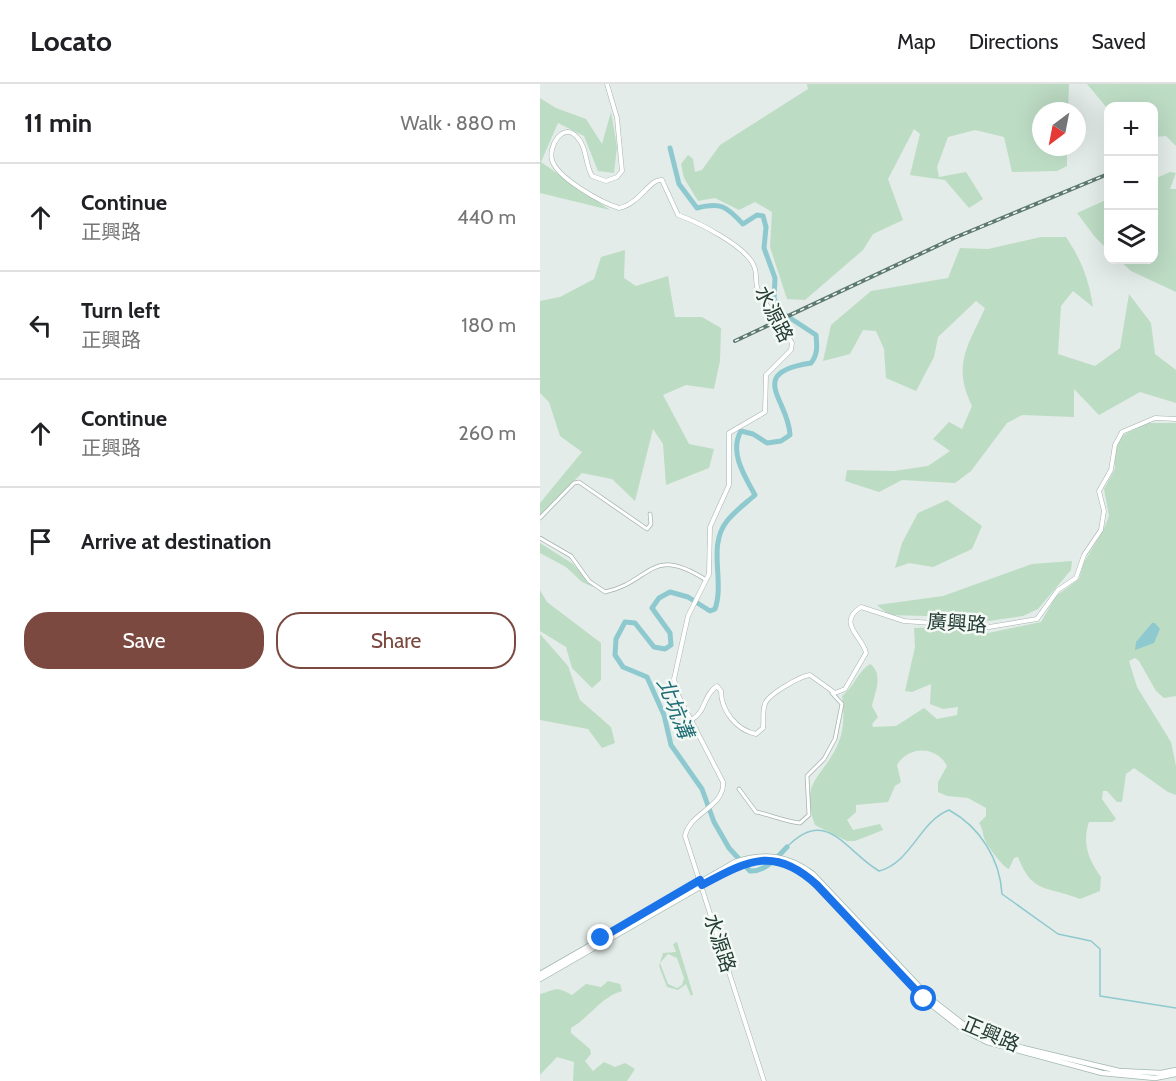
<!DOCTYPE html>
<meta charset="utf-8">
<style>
:root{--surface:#fff;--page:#f2f2f2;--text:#202124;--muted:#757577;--line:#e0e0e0;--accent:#7b4940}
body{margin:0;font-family:Cabin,"Noto Sans TC",sans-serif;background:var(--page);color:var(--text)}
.controls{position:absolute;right:18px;top:18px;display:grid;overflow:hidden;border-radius:12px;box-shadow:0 6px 24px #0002}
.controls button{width:54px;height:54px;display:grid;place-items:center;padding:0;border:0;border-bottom:2px solid var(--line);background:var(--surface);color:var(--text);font:30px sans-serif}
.compass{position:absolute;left:492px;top:18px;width:54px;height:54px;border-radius:50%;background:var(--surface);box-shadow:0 6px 24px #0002;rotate:212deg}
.stop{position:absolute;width:18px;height:18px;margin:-14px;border:4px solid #1a73e8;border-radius:50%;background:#fff}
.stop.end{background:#1a73e8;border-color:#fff;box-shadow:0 2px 6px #0008}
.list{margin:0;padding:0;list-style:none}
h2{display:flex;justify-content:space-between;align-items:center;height:78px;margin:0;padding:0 24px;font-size:26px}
h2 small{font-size:20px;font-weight:400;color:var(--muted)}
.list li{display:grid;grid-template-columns:39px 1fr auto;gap:18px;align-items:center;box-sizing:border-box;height:108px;padding:0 24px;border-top:2px solid var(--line)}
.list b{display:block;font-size:22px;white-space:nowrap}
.list p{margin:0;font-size:20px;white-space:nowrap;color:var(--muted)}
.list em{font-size:20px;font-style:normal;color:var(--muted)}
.actions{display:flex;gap:12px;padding:18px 24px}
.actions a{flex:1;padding:14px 0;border:2px solid var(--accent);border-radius:24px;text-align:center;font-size:21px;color:var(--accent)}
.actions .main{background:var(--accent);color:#fff}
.icon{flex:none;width:33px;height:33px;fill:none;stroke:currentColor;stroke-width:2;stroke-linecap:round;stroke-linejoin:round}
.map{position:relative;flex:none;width:636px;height:997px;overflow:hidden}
header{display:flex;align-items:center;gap:36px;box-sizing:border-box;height:84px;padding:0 30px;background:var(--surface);border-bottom:2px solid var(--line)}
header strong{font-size:28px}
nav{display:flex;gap:33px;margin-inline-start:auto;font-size:21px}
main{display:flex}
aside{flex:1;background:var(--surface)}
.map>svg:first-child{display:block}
.green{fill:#bddcc4;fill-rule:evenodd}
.water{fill:#8ec9cf}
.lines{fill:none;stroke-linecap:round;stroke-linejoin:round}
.stream{stroke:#8ec9cf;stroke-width:1.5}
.river{stroke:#8ec9cf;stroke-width:5}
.minor-casing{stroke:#a6b4af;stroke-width:4.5}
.tertiary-casing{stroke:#a6b4af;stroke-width:5}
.secondary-casing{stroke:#a2b8af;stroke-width:6}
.minor{stroke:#fff;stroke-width:3}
.tertiary{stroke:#fff;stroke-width:4}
.secondary{stroke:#fff;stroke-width:4.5}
.rail-casing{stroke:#5e7970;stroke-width:4}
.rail{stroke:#f4f9f6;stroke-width:1.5;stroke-dasharray:4.5;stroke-linecap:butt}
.route{stroke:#1a73e8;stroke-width:8}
.labels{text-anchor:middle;stroke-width:5;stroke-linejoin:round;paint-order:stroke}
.street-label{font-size:20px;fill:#243d35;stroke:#f4f9f6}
.water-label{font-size:21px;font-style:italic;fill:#206e77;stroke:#f4f9f6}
</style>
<header>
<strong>Locato</strong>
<nav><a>Map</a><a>Directions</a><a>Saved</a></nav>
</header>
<main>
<aside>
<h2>11 min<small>Walk · 880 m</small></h2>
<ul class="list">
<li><svg class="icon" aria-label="ahead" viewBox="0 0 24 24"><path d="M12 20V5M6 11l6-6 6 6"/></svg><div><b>Continue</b><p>正興路</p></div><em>440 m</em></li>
<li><svg class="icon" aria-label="left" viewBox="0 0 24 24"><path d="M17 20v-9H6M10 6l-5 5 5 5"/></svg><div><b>Turn left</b><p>正興路</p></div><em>180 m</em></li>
<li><svg class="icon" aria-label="ahead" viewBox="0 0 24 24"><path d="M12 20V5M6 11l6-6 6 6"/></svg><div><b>Continue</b><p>正興路</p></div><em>260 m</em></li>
<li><svg class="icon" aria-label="arrive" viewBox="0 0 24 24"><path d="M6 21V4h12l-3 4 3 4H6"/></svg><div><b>Arrive at destination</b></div></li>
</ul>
<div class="actions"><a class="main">Save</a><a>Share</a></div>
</aside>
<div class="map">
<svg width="636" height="997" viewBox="0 0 636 997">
<rect width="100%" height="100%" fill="#e3ece8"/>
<path class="green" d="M267,0H529L528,27H501V63H527V82L517,87L472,88L464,53L435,46L408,53L397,83L399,93L426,88L443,115L429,124L405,96L370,91L380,50L374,45L348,95L363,136L333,150L323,166L265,216L247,215L230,163L232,128L215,118L199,126L175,114L158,117L144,94L141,80L148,71L153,75L155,88L162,86L180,61L268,5Z
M547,0H636V62L626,52L614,53V22L567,24Z
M0,14L16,24L46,35L62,60L71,28L77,63L74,89L58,87L44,52L18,39L1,78L70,126L0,109Z
M630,88L636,89L630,105H636V208L591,187L579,176H614V95Z
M568,115V166L555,153L537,129Z
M501,153H526C542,177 549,196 553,223L533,207L521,222L518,270L555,282L580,264L589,210L611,239L615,270L636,286V319L600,308L559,331L534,305V333L482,331L467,339L431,387L415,399L362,396L339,408L305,397L307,386L354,387L388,382L410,367L393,355L409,338L422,345L432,322C412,281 428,262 445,224L436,217L398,253L394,273L376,307L346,294L344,265L336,247L323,246L310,270L283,277L291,241L331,207L408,194L420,164L448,165Z
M85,166L84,194L96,202L128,192L135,233H162L181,244L180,277L174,305L146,301L123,311L149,360L174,365L169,384L126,401L123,360L113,345L95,417L72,395L42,389L0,431V419L42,368L20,352L9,318L0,309V217L20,213L54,195L61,173Z
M606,339H636V612L624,614L616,607L599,577L595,574L589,577L597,603L631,658L636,682V711L628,708L594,684L586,690L582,718H577L567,707H563L562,715L576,735L572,738H549C542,759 548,775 561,793L560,807L540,815C506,801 493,811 478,773L474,774L469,785C464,784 449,764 446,758C442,751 444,746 439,739L446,732V724L428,714L407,712L398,708V698L407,682C397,662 369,661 357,681L361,698L355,702L348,718L316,721V728L307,736L313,746L340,740L343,746L315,757H307L275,741C259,697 282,695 297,662C305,646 304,627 302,612C314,603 318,587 330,580C344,590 335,608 332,622L338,633L332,640L333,643L356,642L384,624L397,635L417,631L418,623L403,625L390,620L391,600L372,608L365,607L375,563L374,544L424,542L448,549L501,538L516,512L539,495L544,478L563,447L569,432L564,405L575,385V359L580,353Z
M407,416L442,442L432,465L393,483L369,479L355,484L362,459L378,429Z
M0,459L33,480L53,503L42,498L26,483L0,469Z
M532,477L531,486L498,525L483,532L442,538L421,533L349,531L337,521L403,512L492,480Z
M0,506L7,518L61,559V596L52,604L32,584L26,563L0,547Z
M0,550L28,582L40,616L71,643L75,659L62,664L48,645L0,636Z
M137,858L153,910L151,912L146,900L138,906L127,903L119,882L123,869L136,868L133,860ZM128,870L137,874L144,894L142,901L137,904L128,900L120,879Z
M68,897L80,900L82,907C61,913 50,933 31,944V949L50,965L51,970L45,977L53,987L64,978L75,983L85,979L95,985L87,997H33L34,978L17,973L0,991V910C16,906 14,901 32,911L46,900L61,903Z"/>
<path class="water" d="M612,539H615L620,545L614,559L595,566L596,558Z"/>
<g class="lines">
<path class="stream" d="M247,763C287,722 305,767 339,787C371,779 380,737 409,726C440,743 460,775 462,810L518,850L551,857L560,865V912L636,924"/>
<path class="river" d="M130,64L139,100L157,124C181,118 186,122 203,140L217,131L223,132L226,143L224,164L235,194L234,215L244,230L276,251C277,262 278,270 271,279C205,289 249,316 250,351L241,357L227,359L213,350L201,347C189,368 204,391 215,411C206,419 195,427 187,437C167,462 185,497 175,525L170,527L148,513L130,508L119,514L112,524L130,549L131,561L125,565L114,563L95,539L85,538L76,555L75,571L83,583L107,593L124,631L131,661L162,705L174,738L189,764L210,787C226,788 237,773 247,763"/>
<defs>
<path id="minor" d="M0,434L34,399L39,398L107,445L111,440L110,430
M0,454L31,472L49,497L65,508C112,498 110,460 166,496
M199,705L216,728C232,731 243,737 260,739L269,731L267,692L284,675L295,655L302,620L292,609"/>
<path id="tertiary" d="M67,0L77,34L82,87L77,93L66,97L52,92C45,80 47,63 37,53C23,37 8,63 12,76C17,94 62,119 79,124C100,120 110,94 122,96L138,131C158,138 206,162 214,182C218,191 214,200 219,208C229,226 242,242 252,259L251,266L226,291L225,328L189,349V401L170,443L169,490L148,532L134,595L138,611L183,698C185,723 150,728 145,752L224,997
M151,636C166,629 163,611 177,602L181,607C181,626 196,646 216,650L223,644C224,637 222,627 225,620C228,610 261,592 270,591L295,609L305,605L326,569C323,553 296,539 321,523L364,537L392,539L419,537L443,544L497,535L518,506L536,494L544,471L561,446L564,427L559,407L571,386L575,361L582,348L615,334L636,335"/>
<path id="secondary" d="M0,890L195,778C225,768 248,771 273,790L391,915L427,943L450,954L483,964L579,987L621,989L636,986
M0,895L193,784C216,773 237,775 260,785L384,915L422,945L447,958L562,989L615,994L636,990"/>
</defs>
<use href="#minor" class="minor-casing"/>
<use href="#tertiary" class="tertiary-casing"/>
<use href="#secondary" class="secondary-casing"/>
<use href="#minor" class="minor"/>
<use href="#tertiary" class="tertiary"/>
<use href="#secondary" class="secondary"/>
<defs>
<path id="rail" d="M195,257L414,154L568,90"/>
</defs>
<use href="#rail" class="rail-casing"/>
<use href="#rail" class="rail"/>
</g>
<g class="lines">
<path class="route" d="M61,854L160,796L162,801C207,777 234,761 277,801L384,915"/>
</g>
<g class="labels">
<g class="street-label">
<text transform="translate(234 230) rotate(63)" y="7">水源路</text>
<text transform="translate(417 539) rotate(4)" y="7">廣興路</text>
<text transform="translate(180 859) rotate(72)" y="7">水源路</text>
<text transform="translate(451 950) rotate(23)" y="7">正興路</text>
</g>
<g class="water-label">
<text transform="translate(135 624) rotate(68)" y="7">北坑溝</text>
</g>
</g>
</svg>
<div class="controls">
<button>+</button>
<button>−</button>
<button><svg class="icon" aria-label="layers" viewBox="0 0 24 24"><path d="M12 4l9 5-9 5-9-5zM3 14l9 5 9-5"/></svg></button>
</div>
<svg class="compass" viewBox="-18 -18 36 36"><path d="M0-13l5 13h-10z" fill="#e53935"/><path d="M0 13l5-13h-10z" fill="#757577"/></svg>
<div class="stop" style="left:384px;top:915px"></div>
<div class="stop end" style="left:61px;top:854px"></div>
</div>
</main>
